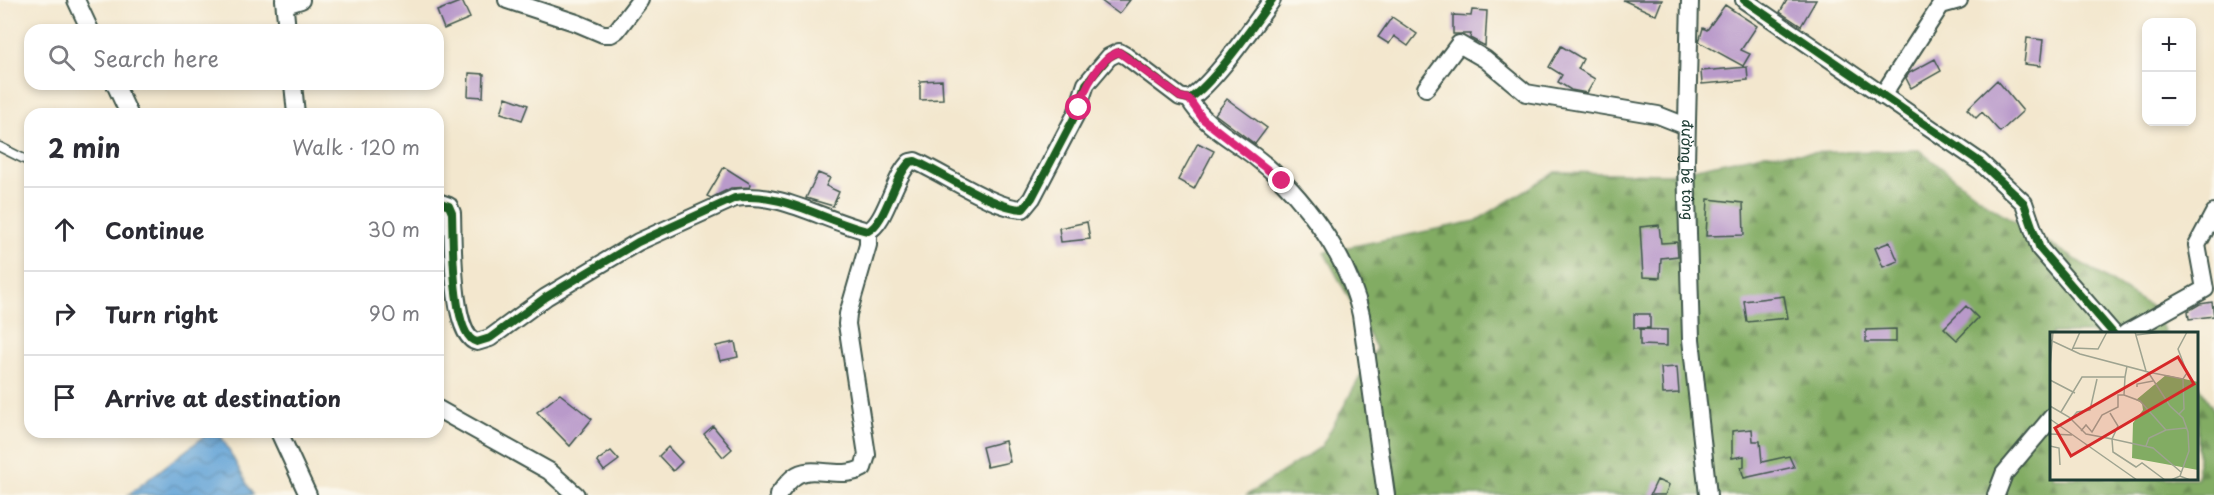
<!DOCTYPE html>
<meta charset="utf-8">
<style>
:root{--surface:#fff;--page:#f7f7f7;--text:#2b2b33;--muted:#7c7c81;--line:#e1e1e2}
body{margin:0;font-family:"Playpen Sans",sans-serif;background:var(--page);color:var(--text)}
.controls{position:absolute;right:18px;top:18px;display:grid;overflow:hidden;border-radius:12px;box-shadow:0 3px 9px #0003}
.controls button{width:54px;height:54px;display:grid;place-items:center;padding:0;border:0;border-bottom:2px solid var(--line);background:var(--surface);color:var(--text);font:30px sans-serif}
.stop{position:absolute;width:18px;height:18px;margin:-14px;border:4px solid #db2777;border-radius:50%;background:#fff}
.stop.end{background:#db2777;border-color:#fff;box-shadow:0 2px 6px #0008}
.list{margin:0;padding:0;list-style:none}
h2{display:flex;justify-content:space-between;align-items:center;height:78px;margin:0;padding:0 24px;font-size:26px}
h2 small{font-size:20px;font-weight:400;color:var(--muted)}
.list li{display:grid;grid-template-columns:39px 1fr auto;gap:18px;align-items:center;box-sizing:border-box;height:84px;padding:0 24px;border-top:2px solid var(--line)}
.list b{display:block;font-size:22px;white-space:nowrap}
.list em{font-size:20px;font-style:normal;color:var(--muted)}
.icon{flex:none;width:33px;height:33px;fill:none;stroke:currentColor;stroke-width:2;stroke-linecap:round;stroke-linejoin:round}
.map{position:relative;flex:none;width:2214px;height:495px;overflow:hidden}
.search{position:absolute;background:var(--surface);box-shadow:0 3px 9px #0003;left:24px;top:24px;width:420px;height:66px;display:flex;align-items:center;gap:15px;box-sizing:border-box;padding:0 21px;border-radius:18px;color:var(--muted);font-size:22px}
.panel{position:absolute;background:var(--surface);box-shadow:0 3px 9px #0003;left:24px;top:108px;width:420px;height:330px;border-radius:18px}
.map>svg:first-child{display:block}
.forest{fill:url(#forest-firs);stroke:#50744c;stroke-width:1.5}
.water{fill:url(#water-waves);stroke:#427086;stroke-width:1.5}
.building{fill:#b99aca}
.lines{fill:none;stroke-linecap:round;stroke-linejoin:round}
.service-casing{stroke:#3f564b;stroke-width:11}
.minor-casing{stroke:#3f564b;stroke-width:20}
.service{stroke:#fff;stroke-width:8}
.minor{stroke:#fff;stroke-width:16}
.cycleway-casing{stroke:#fbf7ec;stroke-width:11}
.cycleway{stroke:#1b5e20;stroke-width:8}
.route{stroke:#db2777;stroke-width:8}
.labels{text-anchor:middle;stroke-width:4.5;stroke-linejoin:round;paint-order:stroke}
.street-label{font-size:15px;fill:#1f3d34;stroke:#fbf7ec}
.inset-road{fill:none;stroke:#9ea390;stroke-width:1.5}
.view{fill:#d62828;fill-opacity:0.15;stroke:#d62828;stroke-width:3}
.inset-edge{fill:none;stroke:#1f3d34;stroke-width:3}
</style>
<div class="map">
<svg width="2214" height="495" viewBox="0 0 2214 495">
<defs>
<pattern id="forest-firs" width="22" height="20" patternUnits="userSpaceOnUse" patternTransform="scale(1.5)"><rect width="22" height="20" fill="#82ac63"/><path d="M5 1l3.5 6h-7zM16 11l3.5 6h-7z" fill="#6a8d52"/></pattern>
<pattern id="water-waves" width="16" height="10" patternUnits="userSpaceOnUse" patternTransform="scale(1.5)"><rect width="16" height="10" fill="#65a4d7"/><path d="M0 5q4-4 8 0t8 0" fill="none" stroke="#5387af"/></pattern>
</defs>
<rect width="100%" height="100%" fill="#fbf7ec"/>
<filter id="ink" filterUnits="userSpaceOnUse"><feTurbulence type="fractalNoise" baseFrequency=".0167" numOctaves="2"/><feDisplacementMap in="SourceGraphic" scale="12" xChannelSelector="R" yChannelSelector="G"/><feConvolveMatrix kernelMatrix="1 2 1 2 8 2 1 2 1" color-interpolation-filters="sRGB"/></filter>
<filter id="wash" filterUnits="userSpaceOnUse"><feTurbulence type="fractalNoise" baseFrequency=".008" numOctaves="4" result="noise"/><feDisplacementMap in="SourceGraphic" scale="24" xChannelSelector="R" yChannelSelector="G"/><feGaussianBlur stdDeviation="1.35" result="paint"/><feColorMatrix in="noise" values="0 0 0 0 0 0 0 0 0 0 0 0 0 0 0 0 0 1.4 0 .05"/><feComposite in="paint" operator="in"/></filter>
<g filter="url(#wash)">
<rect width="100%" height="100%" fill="#f3e7ce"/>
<path class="forest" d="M1919,150L1990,206L2150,306L2166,333H2052V478H2198V385L2214,410V495H1247L1321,447L1376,348L1324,252L1476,221L1555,172L1669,174L1762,154Z"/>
<path class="water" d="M210,432H219L253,495H128Z"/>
<g id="blocks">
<path class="building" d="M1100,0H1130L1119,14Z
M1623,0H1662L1656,15Z
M1787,0H1816L1801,26L1780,12Z
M462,1L470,18L444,29L437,11Z
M1725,5L1757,26L1741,50L1750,54L1743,66L1699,42L1703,28L1707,30Z
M1472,10L1487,11L1485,46L1470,38L1471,34H1453V15L1471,16Z
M1392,17L1417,34L1408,46L1394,36L1389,44L1378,37Z
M2027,38L2043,40L2040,66L2024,64Z
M1561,46L1583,59L1578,69L1595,79L1587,93L1571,90L1558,82L1562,75L1549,67Z
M1935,59L1941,71L1911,88L1906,78L1909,73Z
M1747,67L1748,80L1702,84L1701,71Z
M469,73L484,74L483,97L468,96Z
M942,80L943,99L920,100V81Z
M1997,80L2023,111L2000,132L1982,112L1976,118L1967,109Z
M506,97L528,105L522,120L501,113Z
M1227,99L1267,128L1255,144L1215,114Z
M1198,143L1214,151L1194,189L1178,180Z
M724,167L751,184L750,187L731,188L711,198L707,196Z
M818,173L830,178L826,186L839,192L833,206L806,198Z
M1708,199L1743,203L1744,235L1706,236Z
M1087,222L1090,239L1061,242L1059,228Z
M1659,225L1661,243L1677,242L1678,256L1661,258L1660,278L1643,277L1640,227Z
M1890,242L1898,261L1883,267L1875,248Z
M1784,296L1788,318L1747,322L1744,301Z
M2212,302L2214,316L2189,319L2188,311L2200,304Z
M1966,306L1978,318L1957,340L1944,328Z
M1634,314H1650V328H1634Z
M1640,329L1667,330V346L1640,345Z
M1896,329V342H1866V330Z
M735,342L738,357L720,361L716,346Z
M1677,367L1679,393L1663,394L1661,368Z
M560,394L592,419L570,446L537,412Z
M713,426L732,449L723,457L704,434Z
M1752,429L1753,441H1760L1762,462L1789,456L1794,467L1744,478L1741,468L1744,467V456L1732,458V431Z
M1005,441L1010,462L987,467L982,447Z
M668,447L682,462L673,471L659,456Z
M611,451L619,460L604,471L597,461Z
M1657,480L1669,485L1665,495H1650Z"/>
</g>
</g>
<g filter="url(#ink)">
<use href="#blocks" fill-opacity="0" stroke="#3f564b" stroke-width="1.5"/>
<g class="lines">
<defs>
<path id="service" d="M0,147L30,162"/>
<g id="minor">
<path d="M76,0L90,30"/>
<path d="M284,0L287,30"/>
<path d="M507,0L577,23L603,34H611L617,30L640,0"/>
<path id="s1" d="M1690,0L1686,162L1691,339L1708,495"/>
<path d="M1744,0L1980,162L2024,203L2040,249L2113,333"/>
<path d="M285,5L301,0"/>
<path d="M115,84L129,114"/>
<path d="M293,84L296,114"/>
<path d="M1426,88L1459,44L1485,59L1526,93L1658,115L1686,126"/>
<path d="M1882,96L1941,5L1959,0"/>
<path d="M1189,99C1204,125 1230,138 1254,156C1301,192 1349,257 1361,315L1386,495"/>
<path d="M438,202L449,206L452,213C453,237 451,337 477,342L490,338L546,297L638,242L735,198C781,191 824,221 868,231C886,223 893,178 910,162L915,161C943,173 995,209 1023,209L1032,198L1076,114L1086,84L1109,57L1119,52L1126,56L1180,97L1189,99C1214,83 1254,25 1272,0"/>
<path d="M2126,333L2205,289L2197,245L2214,213"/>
<path d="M438,409L549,471L576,495"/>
<path d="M279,432L308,495"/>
<path d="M778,495C783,489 788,481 794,477C811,463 840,481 863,468L867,455L847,324L848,314L868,245V231"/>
<path d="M1996,495L2004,474L2052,417"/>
</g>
</defs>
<use href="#service" class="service-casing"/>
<use href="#minor" class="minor-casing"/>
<use href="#service" class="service"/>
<use href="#minor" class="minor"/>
<defs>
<path id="cycleway" d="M1744,0L1980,162L2024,203L2040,249L2113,333
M438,202L449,206L452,213C453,237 451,337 477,342L490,338L546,297L638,242L735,198C781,191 824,221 868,231C886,223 893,178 910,162L915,161C943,173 995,209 1023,209L1032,198L1076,114L1086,84L1109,57L1119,52L1126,56L1180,97L1189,99C1214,83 1254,25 1272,0"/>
</defs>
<use href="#cycleway" class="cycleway-casing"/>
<use href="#cycleway" class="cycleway"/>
</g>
</g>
<g class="lines" filter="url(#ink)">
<path class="route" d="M1079,108C1084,90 1099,57 1119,52L1180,97L1189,99L1203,119L1282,181"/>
</g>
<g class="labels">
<g class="street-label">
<text dy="5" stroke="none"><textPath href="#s1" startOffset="170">đường bê tông</textPath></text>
</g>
</g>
<g transform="translate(2050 332)">
<rect width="148" height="148" fill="#f3e7ce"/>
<path d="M116,43L148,50V138L82,126L83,91L93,78L92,71L86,68Z" fill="#82ac63"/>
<path class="inset-road" d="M85,0L96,39M86,3L112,0M0,8L30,22L98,40L120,74L133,86L138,100L139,119L130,144M23,16L48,17L57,0M22,18L30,0M0,35L3,0M98,40L133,47L137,41L128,17L137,0M0,48L25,61M87,55V52L103,49M74,63L90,69L116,98L136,96M0,74L19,85L36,102L62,107L63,120L86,135L92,131L115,148M11,80L32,45H75L77,34M60,81L68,94L62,107L103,116L131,140M129,82L134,77L133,47M0,87L87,148M21,87L27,80L40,78L47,47M31,99L36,93L42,100L52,83L68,75V63H74L75,45M0,102L22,103M0,114L9,116L10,133M96,114L99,106L116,98M121,148L130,144L140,148"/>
<path class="view" d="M128,25L144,52L21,124L5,96Z"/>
<rect width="148" height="148" class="inset-edge"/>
</g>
</svg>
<div class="controls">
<button>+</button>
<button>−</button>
</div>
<div class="stop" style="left:1079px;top:108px"></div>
<div class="stop end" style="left:1282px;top:181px"></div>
<div class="search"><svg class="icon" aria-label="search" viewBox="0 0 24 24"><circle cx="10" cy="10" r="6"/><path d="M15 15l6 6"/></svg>Search here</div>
<section class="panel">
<h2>2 min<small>Walk · 120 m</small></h2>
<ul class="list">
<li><svg class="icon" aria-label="ahead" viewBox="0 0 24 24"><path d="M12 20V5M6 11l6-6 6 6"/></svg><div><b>Continue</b></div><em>30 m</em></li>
<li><svg class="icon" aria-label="right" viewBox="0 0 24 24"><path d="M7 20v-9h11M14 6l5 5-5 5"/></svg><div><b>Turn right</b></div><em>90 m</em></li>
<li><svg class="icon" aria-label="arrive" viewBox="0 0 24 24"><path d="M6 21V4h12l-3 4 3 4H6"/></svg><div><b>Arrive at destination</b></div></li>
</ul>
</section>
</div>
